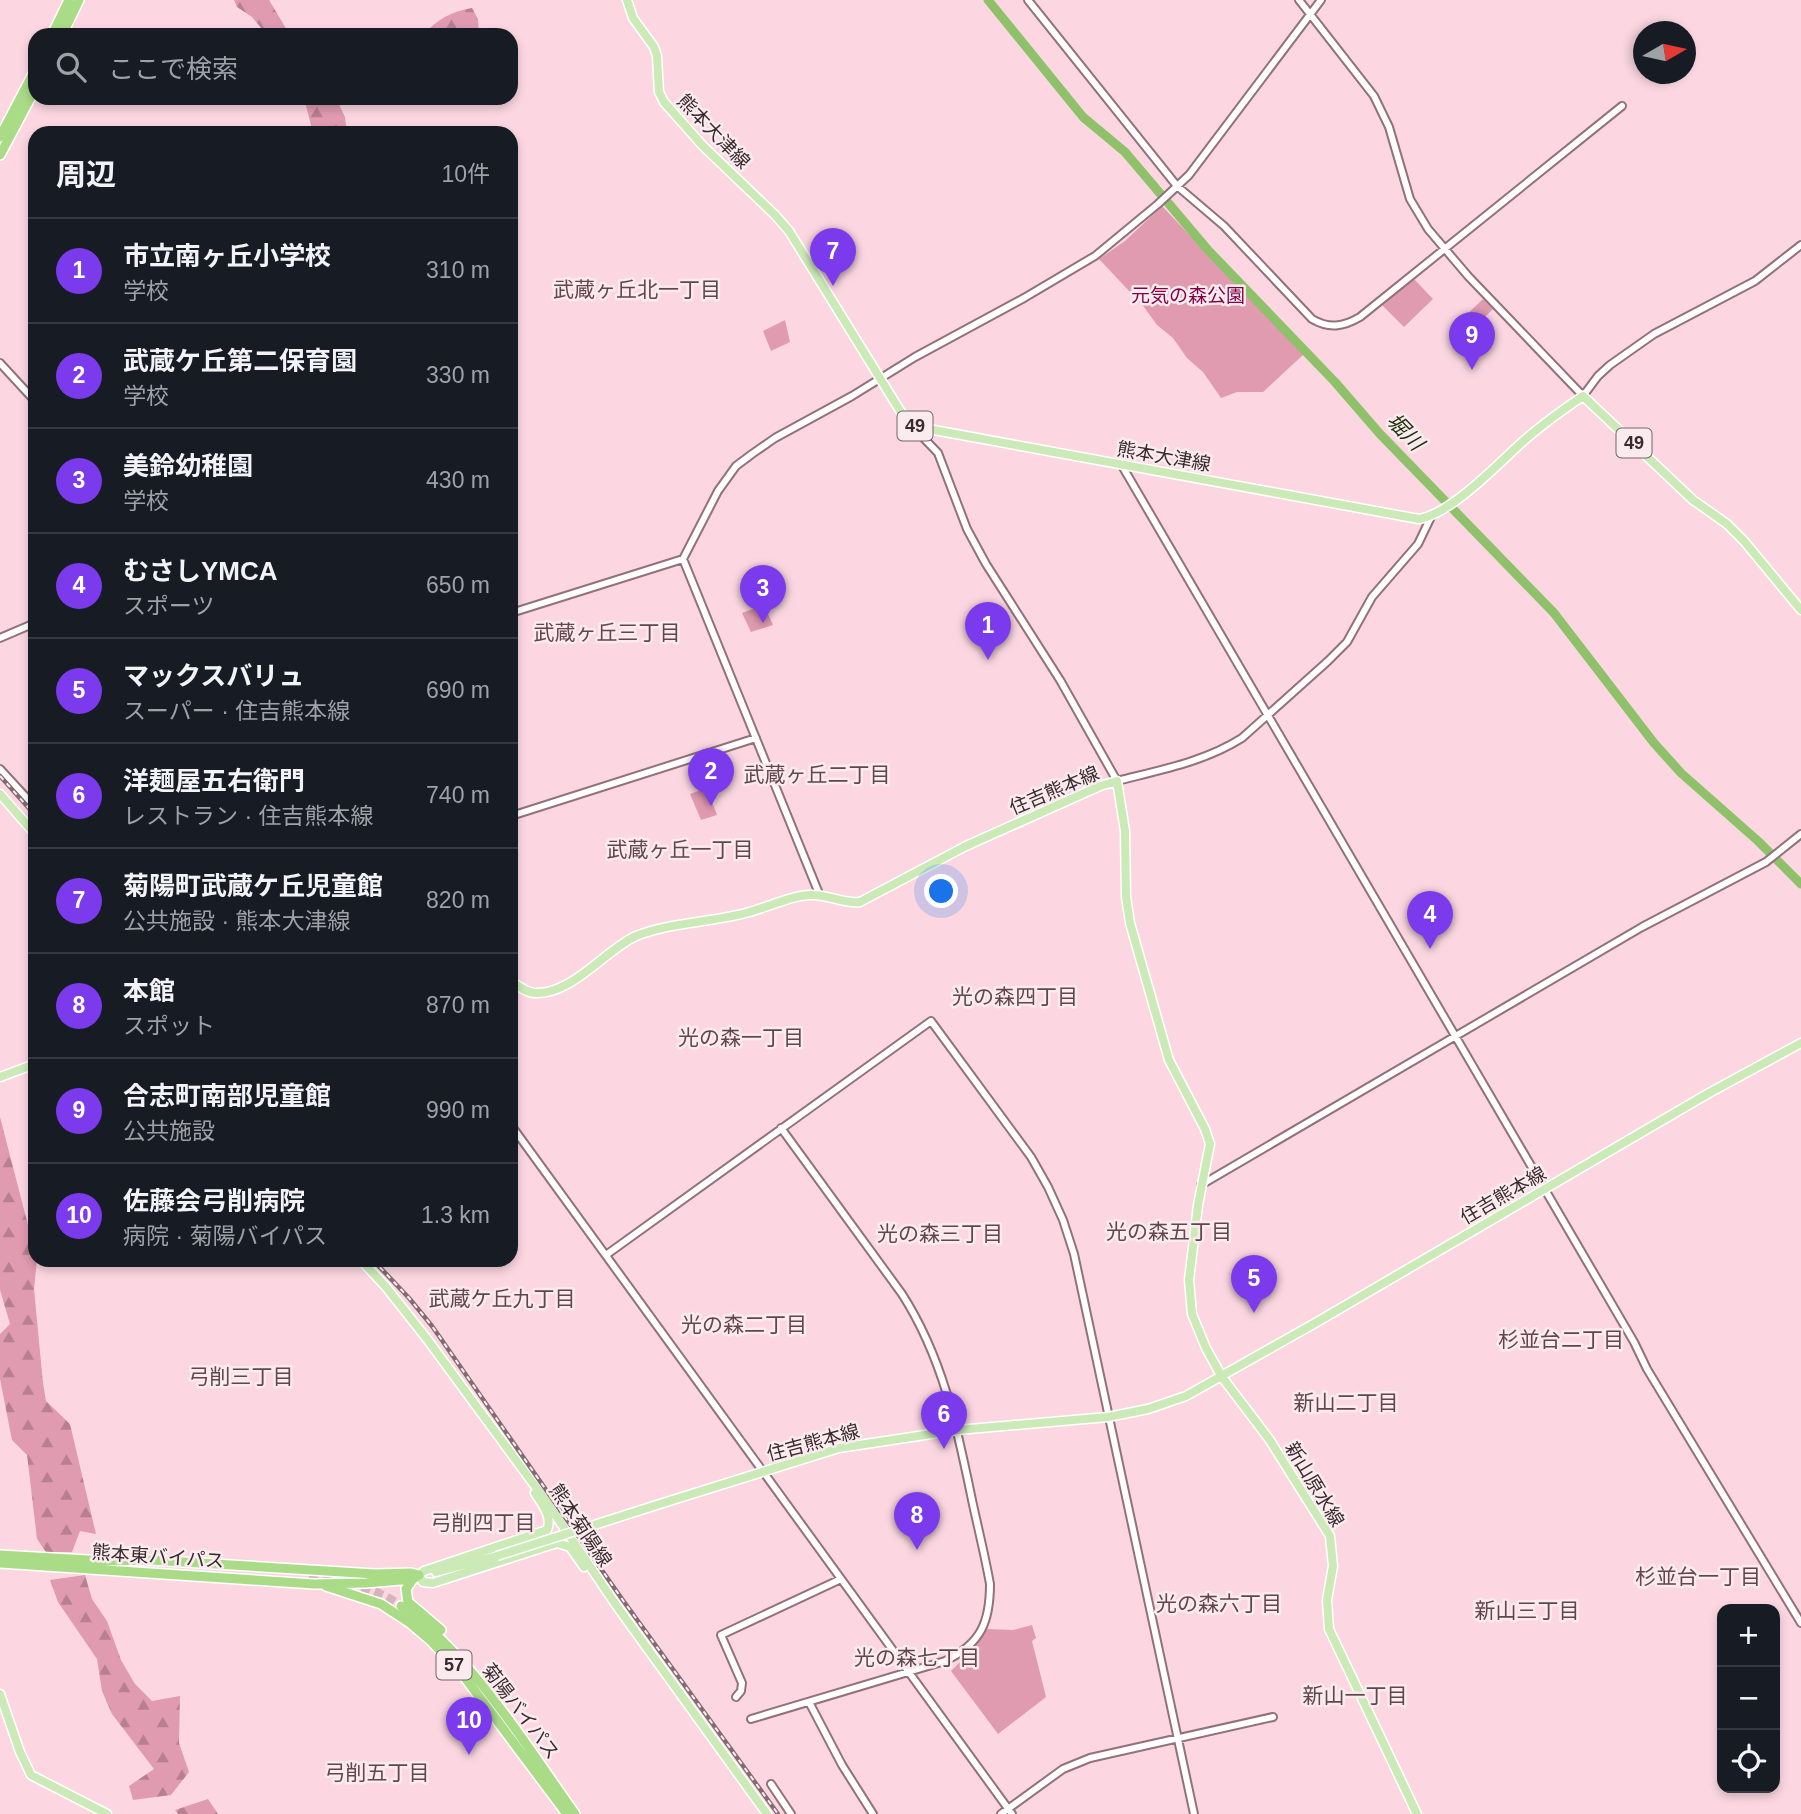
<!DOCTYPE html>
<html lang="ja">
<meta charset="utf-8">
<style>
:root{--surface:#171b24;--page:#242831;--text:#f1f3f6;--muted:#9ea1a6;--line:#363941;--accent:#7c3aed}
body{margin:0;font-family:Arial,"Noto Sans JP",sans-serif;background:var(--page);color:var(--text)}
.controls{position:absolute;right:21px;bottom:21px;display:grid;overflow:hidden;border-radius:14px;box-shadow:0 4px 10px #0003}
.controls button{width:63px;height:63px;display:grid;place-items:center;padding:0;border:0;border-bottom:2px solid var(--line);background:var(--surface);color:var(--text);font:35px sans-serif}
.compass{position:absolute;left:1633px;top:21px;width:63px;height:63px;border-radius:50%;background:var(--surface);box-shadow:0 4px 10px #0003;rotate:81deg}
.you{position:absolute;left:942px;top:892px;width:24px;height:24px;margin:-18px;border:5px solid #fff;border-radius:50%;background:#1a73e8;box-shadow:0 0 0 10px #1a73e833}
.badge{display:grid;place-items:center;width:46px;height:46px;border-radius:50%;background:var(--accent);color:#fff;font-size:23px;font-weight:700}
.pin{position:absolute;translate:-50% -58px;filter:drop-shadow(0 2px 4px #0008)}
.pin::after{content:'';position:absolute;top:37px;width:24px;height:21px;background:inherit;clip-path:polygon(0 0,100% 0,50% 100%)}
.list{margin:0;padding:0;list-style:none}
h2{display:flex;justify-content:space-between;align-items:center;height:91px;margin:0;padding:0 28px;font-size:30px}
h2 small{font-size:23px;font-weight:400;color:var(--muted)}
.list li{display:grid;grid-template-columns:46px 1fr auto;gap:21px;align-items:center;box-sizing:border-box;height:105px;padding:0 28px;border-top:2px solid var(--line)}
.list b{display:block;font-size:26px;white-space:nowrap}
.list p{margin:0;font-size:23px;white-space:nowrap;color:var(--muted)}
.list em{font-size:23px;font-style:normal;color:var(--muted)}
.icon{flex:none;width:38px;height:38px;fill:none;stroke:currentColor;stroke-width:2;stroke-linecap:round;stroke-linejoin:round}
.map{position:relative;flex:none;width:1801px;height:1814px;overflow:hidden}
.search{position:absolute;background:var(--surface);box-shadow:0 4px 10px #0003;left:28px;top:28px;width:490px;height:77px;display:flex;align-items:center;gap:18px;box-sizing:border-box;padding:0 24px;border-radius:21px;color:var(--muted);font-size:26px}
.panel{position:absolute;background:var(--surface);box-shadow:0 4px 10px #0003;left:28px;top:126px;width:490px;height:1141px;border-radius:21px}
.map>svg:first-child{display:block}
.green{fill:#e09bb1}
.forest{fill:url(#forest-firs)}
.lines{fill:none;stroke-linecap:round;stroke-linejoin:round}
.river{stroke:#8ec16a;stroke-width:9}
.highway-tunnel{stroke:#d5b4be;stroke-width:9;stroke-dasharray:9 4.5;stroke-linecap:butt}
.minor-casing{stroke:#92717b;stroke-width:10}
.major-casing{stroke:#fff;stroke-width:11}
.highway-casing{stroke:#fff;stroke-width:12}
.minor{stroke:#fff;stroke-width:6}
.major{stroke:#cceab8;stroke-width:8}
.highway{stroke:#aadc88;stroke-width:9}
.rail-casing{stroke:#826b72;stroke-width:4.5}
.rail{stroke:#faebef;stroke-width:2;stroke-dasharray:5;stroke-linecap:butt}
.major-bridge-casing{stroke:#fff;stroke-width:11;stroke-linecap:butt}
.major-bridge{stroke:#cceab8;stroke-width:8}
.labels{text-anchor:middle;stroke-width:5;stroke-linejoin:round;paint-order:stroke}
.shield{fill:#faebef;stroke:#726468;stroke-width:2}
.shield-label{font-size:18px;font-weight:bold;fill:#382a2e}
.street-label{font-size:19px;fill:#382a2e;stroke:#faebef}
.park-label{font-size:19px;fill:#7f0043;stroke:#faebef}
.neighbourhood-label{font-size:21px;fill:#63454e;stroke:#faebef}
.water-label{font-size:21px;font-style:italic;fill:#1e320e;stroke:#faebef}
</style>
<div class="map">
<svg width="1801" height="1814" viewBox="0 0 1801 1814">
<defs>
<pattern id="forest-firs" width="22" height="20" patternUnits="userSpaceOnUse" patternTransform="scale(1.75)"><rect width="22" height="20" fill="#e09bb1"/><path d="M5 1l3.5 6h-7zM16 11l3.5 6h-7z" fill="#b77f90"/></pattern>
</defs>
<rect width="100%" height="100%" fill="#fcd7e2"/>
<path class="green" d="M1162,206C1209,256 1257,305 1304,354L1263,392H1237L1221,398L1203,372L1187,358L1173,338L1157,325L1144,307L1099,259L1125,241Z
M1414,279L1433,299L1404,327L1382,305Z
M1483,299L1493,309L1471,331L1461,320Z
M785,320L790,342L771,351L763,331Z
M764,605L773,625L751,632L742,613Z
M707,788L717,815L701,820L690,794Z
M1032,1625L1036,1638L1032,1641L1046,1697L998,1734L951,1671L974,1648L986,1629L1013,1630Z"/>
<path class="forest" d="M234,0H269L290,35H267L252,17L237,7Z
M472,8L478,19L479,35H423C436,20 452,11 472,8Z
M304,98H336L345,117L347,133H313Z
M0,1117L35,1252V1260H37L34,1289L43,1383L46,1401L70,1424L96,1534L80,1531L72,1552H46L37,1539L27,1455L12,1440L0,1379V1334L10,1324L0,1290Z
M85,1575L92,1599L107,1621L121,1660L135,1684L152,1701L180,1696L179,1743L189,1772L171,1795L133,1800L129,1786L154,1769L112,1714L102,1691L97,1659L58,1602L50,1580Z
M208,1799L218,1814H178L175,1810Z"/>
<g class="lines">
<path class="river" d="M988,0L1083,117L1125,152L1208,250L1335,382L1380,434L1554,613L1654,743L1681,773L1758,841L1801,884"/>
<path class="highway-tunnel" d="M309,1576C341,1580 374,1587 401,1606"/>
<defs>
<path id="minor" d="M1028,0L1177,186L1224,226L1312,319C1329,329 1343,327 1360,317L1622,106
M1299,0L1374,96L1389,127L1410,199L1428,229L1468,276L1583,396L1598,376L1610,365L1654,334L1755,281L1801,245
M0,363L35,401
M913,427L938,453L967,529L986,564L1060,680L1117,781C1160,770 1204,762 1242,738L1328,661L1347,642L1372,597L1418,544L1431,517
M1121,464L1634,1342L1647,1369L1801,1623
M683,559L820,896
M511,613L683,559L718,491L736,466L752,454L775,438L852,396L915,357L1024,298L1095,256L1158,204L1189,175L1321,0
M0,638L35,623
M0,769L35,807
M511,816L756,738
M511,1125L1012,1814
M1201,1185L1642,927L1766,862L1801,834
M606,1255L931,1021L1031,1157L1048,1187L1063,1220L1074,1254L1194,1814
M736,1697L741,1691L742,1683L721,1635L841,1579
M809,1702L842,1765L873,1814
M751,1719L945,1661C981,1644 990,1622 990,1584C985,1556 978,1528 972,1500C957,1427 943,1358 902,1294L781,1128
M771,1784L791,1814
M1001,1814L1063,1769L1090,1758L1273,1717"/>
<path id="major" d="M627,0L633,18L654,47L657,56L659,92L664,102L703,146L775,215L789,231L904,417L912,426L1419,519C1450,514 1495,467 1518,446C1538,427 1561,411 1583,396L1693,500L1727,524L1744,541L1801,610
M0,794L35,834
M511,981C518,986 527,993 535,993C572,995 605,950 636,936C667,923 712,922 746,913C766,908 794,894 813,895C830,895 843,904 860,902L966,846L1100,786L1117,781L1125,831L1126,897L1130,923L1169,1060L1205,1129L1210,1144L1198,1205L1189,1280L1192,1314L1206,1348L1222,1377L1269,1439L1330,1536L1333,1566L1327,1600L1329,1629L1417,1814
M0,1077L35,1064
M361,1260L386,1287L427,1339L546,1501L616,1605L767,1814
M663,1503L839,1448L958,1430L1108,1417L1148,1409L1186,1396L1317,1322L1709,1093L1801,1043
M436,1572L497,1556
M419,1575L423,1582L433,1583L557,1543L570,1547L584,1567
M419,1575L424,1571L547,1530C553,1517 542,1504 535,1493
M0,1694L20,1752L31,1775L107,1814"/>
<path id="highway" d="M52,35L69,0
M62,35L79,0
M0,137L35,70
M0,155L35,89
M0,1555L105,1561
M99,1561L151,1560L375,1574L411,1573L419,1575
M0,1563L314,1584L366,1583L413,1579L419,1575
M413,1579L406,1589L408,1602L441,1630
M326,1586L381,1604L410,1623L430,1640L463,1675L567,1814
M401,1606C472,1656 525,1744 575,1814"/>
</defs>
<use href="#minor" class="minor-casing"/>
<use href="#major" class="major-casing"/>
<use href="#highway" class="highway-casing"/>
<use href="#minor" class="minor"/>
<use href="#major" class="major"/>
<use href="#highway" class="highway"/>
<defs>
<path id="rail" d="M0,776L35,815
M373,1260L409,1298L432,1326L622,1599L778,1814"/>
</defs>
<use href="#rail" class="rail-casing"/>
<use href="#rail" class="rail"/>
<defs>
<path id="major-bridge" d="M497,1556L663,1503"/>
</defs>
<use href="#major-bridge" class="major-bridge-casing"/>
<use href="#major-bridge" class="major-bridge"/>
</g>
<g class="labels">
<g class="shield">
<rect x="897.5" y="411.5" width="35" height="29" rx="5"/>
<rect x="1616.5" y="428.5" width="35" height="29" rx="5"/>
<rect x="436.5" y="1650.5" width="35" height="29" rx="5"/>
</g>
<g class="shield-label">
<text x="915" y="432">49</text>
<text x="1634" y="449">49</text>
<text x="454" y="1671">57</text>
</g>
<g class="street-label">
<text transform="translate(714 131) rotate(46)" y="7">熊本大津線</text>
<text transform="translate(1164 456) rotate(10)" y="7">熊本大津線</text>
<text transform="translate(1054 790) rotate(-23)" y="7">住吉熊本線</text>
<text transform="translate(1503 1195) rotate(-30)" y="7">住吉熊本線</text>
<text transform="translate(813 1442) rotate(-15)" y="7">住吉熊本線</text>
<text transform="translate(1315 1484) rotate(59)" y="7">新山原水線</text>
<text transform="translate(581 1525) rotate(56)" y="7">熊本菊陽線</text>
<text transform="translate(158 1556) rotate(4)" y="7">熊本東バイパス</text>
<text transform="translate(521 1711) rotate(53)" y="7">菊陽バイパス</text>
</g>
<g class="park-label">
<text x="1188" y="302">元気の森公園</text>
</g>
<g class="neighbourhood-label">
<text x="637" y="297">武蔵ヶ丘北一丁目</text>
<text x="607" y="640">武蔵ヶ丘三丁目</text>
<text x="817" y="782">武蔵ヶ丘二丁目</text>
<text x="680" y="857">武蔵ヶ丘一丁目</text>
<text x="1015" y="1004">光の森四丁目</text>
<text x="741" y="1045">光の森一丁目</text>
<text x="1169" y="1239">光の森五丁目</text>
<text x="940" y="1241">光の森三丁目</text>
<text x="502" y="1306">武蔵ケ丘九丁目</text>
<text x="744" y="1332">光の森二丁目</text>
<text x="1561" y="1347">杉並台二丁目</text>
<text x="241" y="1384">弓削三丁目</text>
<text x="1346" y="1410">新山二丁目</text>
<text x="483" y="1530">弓削四丁目</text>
<text x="1698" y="1584">杉並台一丁目</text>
<text x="1219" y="1611">光の森六丁目</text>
<text x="1527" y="1618">新山三丁目</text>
<text x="917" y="1665">光の森七丁目</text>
<text x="1355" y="1703">新山一丁目</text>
<text x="377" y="1780">弓削五丁目</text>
</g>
<g class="water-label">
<text transform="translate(1405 432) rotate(46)" y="7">堀川</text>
</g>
</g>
</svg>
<div class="controls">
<button>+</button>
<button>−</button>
<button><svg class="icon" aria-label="locate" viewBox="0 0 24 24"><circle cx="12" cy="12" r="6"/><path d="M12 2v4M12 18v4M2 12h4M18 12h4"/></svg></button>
</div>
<svg class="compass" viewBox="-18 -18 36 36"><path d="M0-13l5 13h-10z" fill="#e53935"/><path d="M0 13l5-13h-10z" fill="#9ea1a6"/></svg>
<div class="you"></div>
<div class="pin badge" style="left:988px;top:660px">1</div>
<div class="pin badge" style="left:711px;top:806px">2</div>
<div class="pin badge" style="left:763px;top:623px">3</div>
<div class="pin badge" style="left:1430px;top:949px">4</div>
<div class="pin badge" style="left:1254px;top:1313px">5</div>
<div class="pin badge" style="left:944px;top:1449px">6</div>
<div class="pin badge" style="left:833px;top:286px">7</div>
<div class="pin badge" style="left:917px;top:1550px">8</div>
<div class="pin badge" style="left:1472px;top:370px">9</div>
<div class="pin badge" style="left:469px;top:1755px">10</div>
<div class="search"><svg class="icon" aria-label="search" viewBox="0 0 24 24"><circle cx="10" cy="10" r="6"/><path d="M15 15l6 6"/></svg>ここで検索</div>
<section class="panel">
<h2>周辺<small>10件</small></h2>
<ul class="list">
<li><span class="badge">1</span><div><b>市立南ヶ丘小学校</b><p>学校</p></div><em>310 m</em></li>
<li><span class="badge">2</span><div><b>武蔵ケ丘第二保育園</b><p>学校</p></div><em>330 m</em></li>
<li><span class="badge">3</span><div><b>美鈴幼稚園</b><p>学校</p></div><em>430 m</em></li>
<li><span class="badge">4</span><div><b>むさしYMCA</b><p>スポーツ</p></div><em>650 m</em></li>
<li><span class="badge">5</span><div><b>マックスバリュ</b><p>スーパー · 住吉熊本線</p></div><em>690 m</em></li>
<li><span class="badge">6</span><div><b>洋麺屋五右衛門</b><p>レストラン · 住吉熊本線</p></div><em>740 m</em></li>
<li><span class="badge">7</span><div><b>菊陽町武蔵ケ丘児童館</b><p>公共施設 · 熊本大津線</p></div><em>820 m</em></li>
<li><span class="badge">8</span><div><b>本館</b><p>スポット</p></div><em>870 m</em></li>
<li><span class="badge">9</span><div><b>合志町南部児童館</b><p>公共施設</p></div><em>990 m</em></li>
<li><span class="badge">10</span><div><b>佐藤会弓削病院</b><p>病院 · 菊陽バイパス</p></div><em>1.3 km</em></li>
</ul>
</section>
</div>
